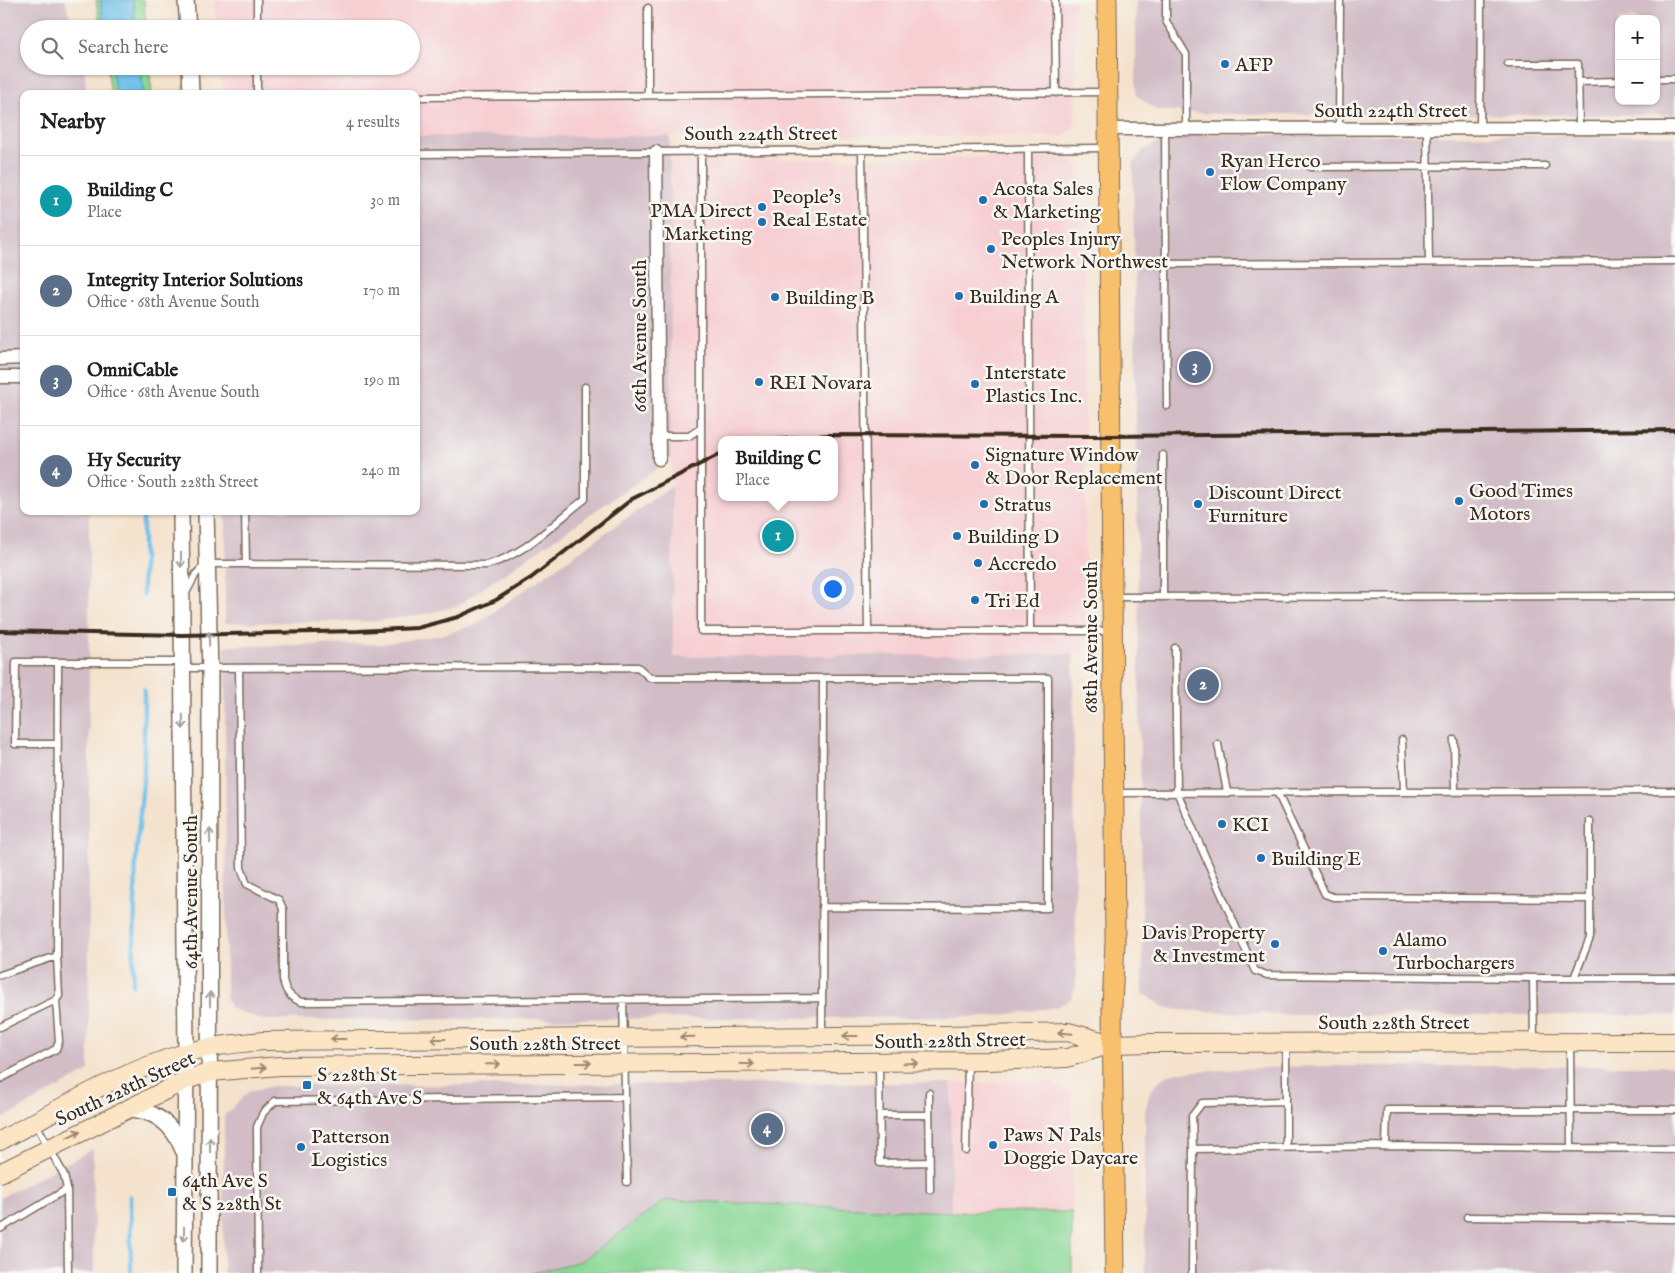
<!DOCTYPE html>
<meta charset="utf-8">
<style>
:root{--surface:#fff;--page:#f2f2f2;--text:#202124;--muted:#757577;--line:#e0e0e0;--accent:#1f6fb2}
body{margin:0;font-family:"IM FELL English",serif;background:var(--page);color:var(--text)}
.controls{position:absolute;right:15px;top:15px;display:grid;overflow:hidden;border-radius:10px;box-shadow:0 1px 4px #0004}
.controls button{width:45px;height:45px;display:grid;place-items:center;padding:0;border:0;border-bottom:1px solid var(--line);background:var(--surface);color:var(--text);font:25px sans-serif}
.you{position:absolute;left:832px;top:588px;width:18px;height:18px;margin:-12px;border:4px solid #fff;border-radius:50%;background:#1a73e8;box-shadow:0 0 0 8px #1a73e833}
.badge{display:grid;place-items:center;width:32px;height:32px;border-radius:50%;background:var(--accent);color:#fff;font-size:16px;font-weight:700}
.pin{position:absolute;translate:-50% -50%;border:2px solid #fff;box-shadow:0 1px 5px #0006}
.popup{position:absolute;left:718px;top:436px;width:120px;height:65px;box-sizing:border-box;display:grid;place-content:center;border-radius:10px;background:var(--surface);filter:drop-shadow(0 1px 4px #0005);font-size:16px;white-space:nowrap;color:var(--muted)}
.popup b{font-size:19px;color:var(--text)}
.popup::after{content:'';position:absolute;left:50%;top:100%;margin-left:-10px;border:10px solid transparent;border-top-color:var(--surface)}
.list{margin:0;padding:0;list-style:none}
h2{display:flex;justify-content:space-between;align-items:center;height:65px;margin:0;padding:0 20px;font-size:21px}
h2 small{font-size:16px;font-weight:400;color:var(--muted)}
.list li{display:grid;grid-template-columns:32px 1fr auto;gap:15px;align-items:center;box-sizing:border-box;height:90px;padding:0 20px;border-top:1px solid var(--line)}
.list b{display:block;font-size:19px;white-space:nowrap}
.list p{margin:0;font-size:16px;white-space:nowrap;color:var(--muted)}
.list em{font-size:16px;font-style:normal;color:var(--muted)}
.icon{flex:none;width:28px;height:28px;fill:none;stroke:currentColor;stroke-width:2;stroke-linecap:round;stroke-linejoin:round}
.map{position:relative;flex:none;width:1675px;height:1273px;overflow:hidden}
.search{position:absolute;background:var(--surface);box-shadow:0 1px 4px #0004;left:20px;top:20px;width:400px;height:55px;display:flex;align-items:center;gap:12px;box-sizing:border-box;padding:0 18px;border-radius:28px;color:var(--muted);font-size:19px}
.panel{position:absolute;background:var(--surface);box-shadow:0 1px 4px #0004;left:20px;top:90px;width:400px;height:425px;border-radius:10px}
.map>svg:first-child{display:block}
.built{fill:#f7cfd3;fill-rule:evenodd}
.industrial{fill:#d2bdc7;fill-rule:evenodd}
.green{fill:#8ad896;stroke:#62815a}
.water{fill:#6ec1ea;stroke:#547684}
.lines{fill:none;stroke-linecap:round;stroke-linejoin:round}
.stream{stroke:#6ec1ea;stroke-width:4.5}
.service-casing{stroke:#7c6a5b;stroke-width:9}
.minor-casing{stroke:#7c6a5b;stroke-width:15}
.tertiary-casing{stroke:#7c6a5b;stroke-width:18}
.secondary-casing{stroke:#7c6a5b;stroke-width:20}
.primary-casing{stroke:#7c6a5b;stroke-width:21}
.service{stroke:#fff;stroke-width:6}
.minor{stroke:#fff;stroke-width:12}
.tertiary{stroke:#fff;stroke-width:15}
.secondary{stroke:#fce5c4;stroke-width:18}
.primary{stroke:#f8bf6c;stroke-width:19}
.rail{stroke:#3b2a1e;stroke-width:4}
.oneway{stroke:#a79f9a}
.oneway2{stroke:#9c8871}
.poi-dot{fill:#1f6fb2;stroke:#f6f6f2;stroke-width:2}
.labels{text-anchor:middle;stroke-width:5;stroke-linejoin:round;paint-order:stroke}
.poi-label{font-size:20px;fill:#3b2a1e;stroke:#f6f6f2;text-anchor:start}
.street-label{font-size:20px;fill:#3b2a1e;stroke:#f6f6f2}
</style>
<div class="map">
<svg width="1675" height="1273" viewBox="0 0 1675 1273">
<rect width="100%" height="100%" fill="#f6f6f2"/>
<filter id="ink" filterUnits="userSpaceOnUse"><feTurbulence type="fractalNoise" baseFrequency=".02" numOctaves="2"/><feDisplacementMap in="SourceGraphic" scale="10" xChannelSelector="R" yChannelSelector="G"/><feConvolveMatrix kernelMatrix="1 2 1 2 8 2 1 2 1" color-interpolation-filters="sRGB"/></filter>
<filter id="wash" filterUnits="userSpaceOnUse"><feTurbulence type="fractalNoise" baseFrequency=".0096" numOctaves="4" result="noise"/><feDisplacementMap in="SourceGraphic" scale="20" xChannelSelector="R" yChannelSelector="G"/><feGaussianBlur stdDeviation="1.12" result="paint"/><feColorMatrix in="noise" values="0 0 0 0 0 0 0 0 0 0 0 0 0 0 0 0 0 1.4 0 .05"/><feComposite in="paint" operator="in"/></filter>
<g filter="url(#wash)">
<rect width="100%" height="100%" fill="#f5e2cd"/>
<path class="built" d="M214,0H1075V125L1065,136H416V94H223L220,66H411V29H217Z
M1050,157L1068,159L1083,175L1086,654L673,657L669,160ZM722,440H834V497H722Z
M1050,1082L1072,1093V1212H951V1083Z"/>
<path class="industrial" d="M0,0H65L73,29H29V66H83L85,73L86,94H24V511H89V1071L0,1120Z
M1136,0H1675V115L1218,114L1156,110L1136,95ZM1619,19H1656V101H1619Z
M1177,134L1675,136V1015H1288L1179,1010L1164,1007L1143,993L1133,163L1143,150Z
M416,136H670L671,459L457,606L430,613L378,621L225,623V511H416Z
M672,486L673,657L1073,654L1076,969V985L1071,999L1057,1007L989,1017L270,1020L258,1019L231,1008L226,998L225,646L381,644L441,635L475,625Z
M1307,1066H1675V1273H1145V1111L1150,1092L1157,1083L1166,1075L1178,1072Z
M951,1083V1212L666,1200L581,1261L532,1273H223L224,1116L248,1092L272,1086Z
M93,1149L94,1273H0V1198Z"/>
<path class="green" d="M96,0H144L146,29H101Z
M107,66H149L152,94H111Z
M666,1200L951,1212H1072V1273H532L581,1261Z"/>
<path class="water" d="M100,0H133L136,29H105Z
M111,66H140L144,94H116Z"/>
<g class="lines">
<path class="stream" d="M143,511V595
M133,985L136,857L144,770V690
M130,1196L131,1273"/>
</g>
</g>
<g filter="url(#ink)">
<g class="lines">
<defs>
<path id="service" d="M257,0V29
M1055,0L1056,93
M1166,0V21L1186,54V129
M648,8V95
M1508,64H1578L1579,128
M257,66V94
M1656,79H1675
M1579,82L1619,81
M416,97L1106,92
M1427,128L1429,262
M1480,128L1481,0
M1165,129L1167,406
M1339,129L1340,0
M1028,149L1030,631H1112
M862,151L868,631
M416,154L1107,148
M1310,167L1545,166
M1166,264L1675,261
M701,428V631H1030
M658,436H689L701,428V152
M1163,455V597
M246,564L486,565C524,556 555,522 585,499V387
M187,591L196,574L206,564H246L245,511
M1113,597L1675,596
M1175,648L1177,792L1255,971L1267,975L1533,978
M58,662H182
M184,668L638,667L650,678H1048V908L822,907
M239,668L241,868L247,884L279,900L283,909V980C286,993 290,997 301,1002L822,998
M1402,740L1404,792
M1454,740L1455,791
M1218,744L1227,792
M1277,792L1325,894L1333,897L1591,899
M1115,793L1675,791
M0,975L57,956L58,662H16L15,744H58
M1574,978L1590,938V821
M623,999L627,1182
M0,1027L56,1000L59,996L57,956
M822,1034L823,678
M1534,1041L1533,978H1675
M1286,1045V1147
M879,1063L880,1163L929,1162
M0,1079L56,1049L59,1041L56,1000
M929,1093L930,1190
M880,1115H929
M35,1122L64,1175L67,1189L68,1273
M1386,1146L1387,1110H1675
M1571,1148L1675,1149
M1193,1149L1192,1116L1202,1103L1286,1101
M966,1151L968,1063
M1467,1217L1675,1219
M0,1229L67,1189
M258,1273L257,1127L263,1113L275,1101L625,1097
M1192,1273L1193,1149L1386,1146L1571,1148L1570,1044"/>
<path id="minor" d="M1107,129L1675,128
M656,152L659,459
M0,359L24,358
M0,377H24"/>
<path id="tertiary" d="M186,0L188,29
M190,66L191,94
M181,511L186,1052L184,1273
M206,511L210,674L209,1273
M126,1109C154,1109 173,1124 183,1150"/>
<path id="secondary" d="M0,1141C59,1109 120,1072 185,1053C210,1046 238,1043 264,1041L946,1035L1068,1032L1112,1044
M0,1173L186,1080L211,1072L280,1066L988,1061L1067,1058L1112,1044L1152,1043L1675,1042"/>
<path id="primary" d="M1107,0L1115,942L1112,1006L1115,1273"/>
</defs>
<use href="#service" class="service-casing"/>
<use href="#minor" class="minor-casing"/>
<use href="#tertiary" class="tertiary-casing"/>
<use href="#secondary" class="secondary-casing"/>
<use href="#primary" class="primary-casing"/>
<use href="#service" class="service"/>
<use href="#minor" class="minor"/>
<use href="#tertiary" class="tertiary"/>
<use href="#secondary" class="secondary"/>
<use href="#primary" class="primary"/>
<path class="rail" d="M773,440L828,435L1111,436L1675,430
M0,631L182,635L358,631L417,628L458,617L496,600L531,578L632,499L722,453"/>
</g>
<defs><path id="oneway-shaft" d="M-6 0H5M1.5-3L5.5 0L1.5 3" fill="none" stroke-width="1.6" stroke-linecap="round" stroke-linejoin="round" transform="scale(1.25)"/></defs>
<g class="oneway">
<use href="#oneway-shaft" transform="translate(181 560) rotate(90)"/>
<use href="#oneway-shaft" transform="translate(209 639) rotate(-92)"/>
<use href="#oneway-shaft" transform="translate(183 722) rotate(89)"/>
<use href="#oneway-shaft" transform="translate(210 836) rotate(-90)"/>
<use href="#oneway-shaft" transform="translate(210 999) rotate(-90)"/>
<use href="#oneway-shaft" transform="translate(210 1145) rotate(-90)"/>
<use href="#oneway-shaft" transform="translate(184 1234) rotate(90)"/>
</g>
<g class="oneway2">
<use href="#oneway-shaft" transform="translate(1065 1033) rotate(-175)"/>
<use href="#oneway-shaft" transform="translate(850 1036) rotate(180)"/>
<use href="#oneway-shaft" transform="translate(687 1037) rotate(179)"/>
<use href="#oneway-shaft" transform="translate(338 1039) rotate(180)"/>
<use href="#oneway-shaft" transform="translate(438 1039) rotate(180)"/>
<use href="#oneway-shaft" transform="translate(584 1063)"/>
<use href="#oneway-shaft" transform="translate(911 1063) rotate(-1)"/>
<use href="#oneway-shaft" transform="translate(493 1064) rotate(-1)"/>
<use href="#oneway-shaft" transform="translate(747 1064)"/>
<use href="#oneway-shaft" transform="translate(259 1068) rotate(-5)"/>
<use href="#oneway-shaft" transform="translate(74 1134) rotate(-26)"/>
</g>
</g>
<g class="poi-dot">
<circle cx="1225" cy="64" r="5"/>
<circle cx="1210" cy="172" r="5"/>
<circle cx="983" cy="200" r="5"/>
<circle cx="762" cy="207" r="5"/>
<circle cx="762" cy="222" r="5"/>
<circle cx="991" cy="249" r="5"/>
<circle cx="959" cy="296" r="5"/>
<circle cx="775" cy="297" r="5"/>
<circle cx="759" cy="382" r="5"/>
<circle cx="975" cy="384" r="5"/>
<circle cx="975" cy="465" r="5"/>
<circle cx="1459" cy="501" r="5"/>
<circle cx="984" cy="504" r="5"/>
<circle cx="1198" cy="504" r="5"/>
<circle cx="957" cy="536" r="5"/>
<circle cx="978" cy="563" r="5"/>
<circle cx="975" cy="600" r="5"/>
<circle cx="1222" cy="824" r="5"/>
<circle cx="1261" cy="858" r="5"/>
<circle cx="1275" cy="944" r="5"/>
<circle cx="1383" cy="951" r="5"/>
<rect x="302" y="1080" width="10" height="10" rx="2.5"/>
<circle cx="993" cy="1145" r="5"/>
<circle cx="301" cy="1147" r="5"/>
<rect x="167" y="1187" width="10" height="10" rx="2.5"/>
</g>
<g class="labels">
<g class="poi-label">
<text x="1235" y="71">AFP</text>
<text x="1220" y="167">Ryan Herco<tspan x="1220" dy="23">Flow Company</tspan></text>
<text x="993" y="195">Acosta Sales<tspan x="993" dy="23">&amp; Marketing</tspan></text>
<text x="772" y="203">People's<tspan x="772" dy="23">Real Estate</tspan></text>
<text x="752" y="217" text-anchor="end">PMA Direct<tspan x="752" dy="23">Marketing</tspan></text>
<text x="1001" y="245">Peoples Injury<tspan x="1001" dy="23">Network Northwest</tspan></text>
<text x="969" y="303">Building A</text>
<text x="785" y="304">Building B</text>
<text x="985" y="379">Interstate<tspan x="985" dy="23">Plastics Inc.</tspan></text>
<text x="769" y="389">REI Novara</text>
<text x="985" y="461">Signature Window<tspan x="985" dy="23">&amp; Door Replacement</tspan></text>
<text x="1469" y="497">Good Times<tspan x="1469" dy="23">Motors</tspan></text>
<text x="1208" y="499">Discount Direct<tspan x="1208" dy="23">Furniture</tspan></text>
<text x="994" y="511">Stratus</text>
<text x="967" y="543">Building D</text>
<text x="988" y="570">Accredo</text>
<text x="985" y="607">Tri Ed</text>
<text x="1232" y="831">KCI</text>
<text x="1271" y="865">Building E</text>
<text x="1265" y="939" text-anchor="end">Davis Property<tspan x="1265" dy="23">&amp; Investment</tspan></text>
<text x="1393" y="946">Alamo<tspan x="1393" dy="23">Turbochargers</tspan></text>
<text x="317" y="1081">S 228th St<tspan x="317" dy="23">&amp; 64th Ave S</tspan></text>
<text x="1003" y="1141">Paws N Pals<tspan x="1003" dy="23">Doggie Daycare</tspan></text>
<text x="311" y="1143">Patterson<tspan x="311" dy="23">Logistics</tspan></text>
<text x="182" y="1187">64th Ave S<tspan x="182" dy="23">&amp; S 228th St</tspan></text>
</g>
<g class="street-label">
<text x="1391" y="117">South 224th Street</text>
<text x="761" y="140">South 224th Street</text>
<text transform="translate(639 336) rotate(-90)" y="7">66th Avenue South</text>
<text transform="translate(1090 637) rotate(-90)" y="7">68th Avenue South</text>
<text transform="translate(190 892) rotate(-90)" y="7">64th Avenue South</text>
<text x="1394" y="1029">South 228th Street</text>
<text transform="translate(950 1040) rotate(-1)" y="7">South 228th Street</text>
<text x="545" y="1050">South 228th Street</text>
<text transform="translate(125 1088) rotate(-25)" y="7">South 228th Street</text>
</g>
</g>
</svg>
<div class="controls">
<button>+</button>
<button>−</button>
</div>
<div class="you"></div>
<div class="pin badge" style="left:778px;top:536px;background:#0f9aa8">1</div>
<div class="popup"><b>Building C</b>Place</div>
<div class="pin badge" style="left:1203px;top:685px;background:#5c6f8a">2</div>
<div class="pin badge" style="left:1195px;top:367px;background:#5c6f8a">3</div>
<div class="pin badge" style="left:767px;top:1129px;background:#5c6f8a">4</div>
<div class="search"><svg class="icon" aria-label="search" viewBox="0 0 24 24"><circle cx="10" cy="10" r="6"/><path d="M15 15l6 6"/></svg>Search here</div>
<section class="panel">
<h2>Nearby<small>4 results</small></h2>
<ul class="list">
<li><span class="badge" style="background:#0f9aa8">1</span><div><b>Building C</b><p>Place</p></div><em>30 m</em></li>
<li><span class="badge" style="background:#5c6f8a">2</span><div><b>Integrity Interior Solutions</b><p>Office · 68th Avenue South</p></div><em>170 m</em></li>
<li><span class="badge" style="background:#5c6f8a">3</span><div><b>OmniCable</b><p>Office · 68th Avenue South</p></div><em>190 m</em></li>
<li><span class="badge" style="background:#5c6f8a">4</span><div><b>Hy Security</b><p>Office · South 228th Street</p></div><em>240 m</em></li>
</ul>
</section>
</div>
